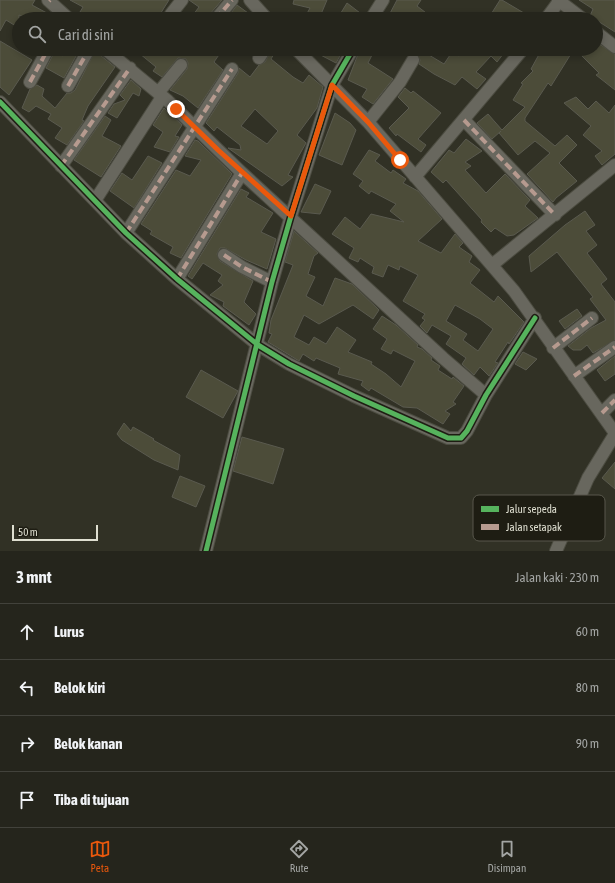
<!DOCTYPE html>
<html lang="id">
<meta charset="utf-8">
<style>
:root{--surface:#25251c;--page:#313129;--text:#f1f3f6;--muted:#a3a5a3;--line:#42423b;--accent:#ea580c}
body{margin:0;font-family:"Asap Condensed",sans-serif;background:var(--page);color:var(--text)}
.scale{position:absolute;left:12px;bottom:10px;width:86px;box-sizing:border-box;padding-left:4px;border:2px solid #dfdfd1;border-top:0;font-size:11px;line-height:14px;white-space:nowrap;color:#dfdfd1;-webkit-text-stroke:3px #1e1d13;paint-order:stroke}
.stop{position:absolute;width:12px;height:12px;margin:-9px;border:3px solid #ea580c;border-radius:50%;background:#fff}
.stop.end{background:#ea580c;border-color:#fff;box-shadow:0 1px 4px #0008}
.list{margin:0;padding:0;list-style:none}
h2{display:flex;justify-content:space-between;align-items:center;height:52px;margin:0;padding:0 16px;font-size:17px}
h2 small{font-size:13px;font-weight:400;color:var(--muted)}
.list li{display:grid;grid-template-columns:26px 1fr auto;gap:12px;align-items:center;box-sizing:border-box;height:56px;padding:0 16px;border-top:1px solid var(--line)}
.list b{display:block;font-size:15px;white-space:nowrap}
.list em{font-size:13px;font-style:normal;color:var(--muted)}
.icon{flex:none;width:22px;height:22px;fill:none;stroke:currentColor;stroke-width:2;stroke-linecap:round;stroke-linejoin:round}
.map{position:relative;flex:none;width:615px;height:551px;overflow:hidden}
.search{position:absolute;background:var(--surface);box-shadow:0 2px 6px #0003;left:12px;right:12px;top:12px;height:44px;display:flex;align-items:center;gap:10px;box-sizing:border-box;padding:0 14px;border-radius:22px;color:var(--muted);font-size:15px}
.sheet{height:276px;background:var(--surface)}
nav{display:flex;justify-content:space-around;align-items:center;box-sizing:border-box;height:56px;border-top:1px solid var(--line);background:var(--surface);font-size:11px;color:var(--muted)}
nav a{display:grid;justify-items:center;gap:2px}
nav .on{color:var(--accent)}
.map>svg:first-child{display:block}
.building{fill:#4c4c39;stroke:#5a5a4f;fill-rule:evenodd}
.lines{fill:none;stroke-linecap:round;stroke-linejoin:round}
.minor-casing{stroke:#4c4c41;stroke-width:14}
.minor{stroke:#68675e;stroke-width:12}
.quiet{stroke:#b69a8f;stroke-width:4;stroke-dasharray:8 4;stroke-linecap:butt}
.cycleway-casing{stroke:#1e1d13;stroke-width:8}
.cycleway{stroke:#56b35d;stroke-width:5}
.route{stroke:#ea580c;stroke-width:5}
.key{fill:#1e1d13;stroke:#58574c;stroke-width:1}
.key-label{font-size:11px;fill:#dfdfd1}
</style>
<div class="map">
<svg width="615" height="551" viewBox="0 0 615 551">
<rect width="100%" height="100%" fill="#313125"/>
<path class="building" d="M0,0H35L32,5L58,19H28L19,15V28L6,20L0,31Z
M70,0H169L157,19H91L80,12L83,7Z
M189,0H222L210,14L209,19H198L193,15L199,7Z
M294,0H327L319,19H304L310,8L293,4Z
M397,0H421L417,6L434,19H387Z
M500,0H502L534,19H488Z
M579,0H615V32L590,16L593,9Z
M347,3L364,16V19H344L339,16Z
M237,5L248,13L245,19H231L228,17Z
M0,41L32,60L9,95L0,87Z
M596,42L615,54V90L596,75L599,73L580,54L584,49H596Z
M69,49H80L64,78L46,68L55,51L63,56Z
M96,49L100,55L115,67L88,106L82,120L84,121L67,145L55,138L62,128L48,119L51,114L36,106L29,112L22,108L30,89L37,85L44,89L42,96L55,108L67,93H71L75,90Z
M134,49H223L214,62L223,70L198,108L183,96L170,90L187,69L188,63L186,59L178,58L162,77L153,71L156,67Z
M272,49H277L271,59L293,77L303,83L309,75L323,87L317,108L297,135L306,143L288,175L293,177L282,186L228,148L241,150L240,145L217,127L214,131L206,123L238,73L239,68L250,77L259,65L265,62ZM255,109L278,131L267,144L241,126Z
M309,49H344L336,63Z
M360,49H375L368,63L393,79L373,104L362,97L367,89L348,80Z
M402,49H419L444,64L452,52L459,56L467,49H507L497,62L491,56L476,72L486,79L477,89L462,77L455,85L434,74L419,64L420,60L417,54H409Z
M542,49H574L551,86L548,83L525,118V121L555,146L567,135L577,145L559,163L577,181L556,198L553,202L527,174L550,153L535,141L518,155L499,133L501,131L492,139L477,123L488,114L502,130L525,107L513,100L523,84L521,83L533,71L531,69Z
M131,80L141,89L139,96L133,93L117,118L108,113L114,104L125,100L120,95Z
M405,88L411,93L413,91L441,113L418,139L426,145L421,152L397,134L396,136L389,128L409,108L398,97Z
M576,97L588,109L596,101L609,113L615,105V154L602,165L595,156L602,151L583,135L591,126L564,103Z
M164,108L182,125L175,136L179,137L170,152L154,147L163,132L153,125Z
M335,113L350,123L356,130L342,165L319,155Z
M105,116L111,120L102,136L121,146L101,177L74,160Z
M466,139L482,151L465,162L471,166L465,170L486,193L505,174L530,200L525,206L538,218L514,235L507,236L495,228L491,232L481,222L482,220L446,180L443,183L431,172L449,150L454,153Z
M195,140L198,141L232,174L181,258L170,253L173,247L150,234L152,231L141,224L176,170L190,176L201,160L185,156Z
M369,150L380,155L375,161L391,173L393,170L406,179L403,183L418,191L442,219L418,241L441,253L455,234L463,243L459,247L472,256L469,262L480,270L470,283L494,302L498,296L524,322L509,344L508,342L495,362L498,363L489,376L480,367L474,375L462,364L466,358L446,344L451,336L432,325L427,333L420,326L425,320L422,318L425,314L403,301L418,275L400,266L399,270L388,265L383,277L372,273L374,267L360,258L358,262L349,258L354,248L332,234L345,217L360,229L371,214L404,222L390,211L396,204L371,191L369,194L359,186L363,181L353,174ZM455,305L480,319L493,329L478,351L463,340L467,334L446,321Z
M148,156L162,163L134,208L110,191L122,173L132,180Z
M315,184L331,191L320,214L301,212Z
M241,189L249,193L246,197L273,213L261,232L276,239L267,269L246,260L225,248H220L217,254L220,261L253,281L244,302L256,314L249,325L223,306L224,302L210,295L223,285L218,281L222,275L203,263L192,279L188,276Z
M585,211L595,225L586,231L597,245L587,253L607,279L601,284L615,302V340L593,353L587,345L581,350H573L568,346L591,328L606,320L590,299L593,297L557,252L531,272L529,256L565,225Z
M294,231L318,253L314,256L308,274L315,277L306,296L323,306L335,278L352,284L379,310L373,319L353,305L319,324L304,315L294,337L309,345L314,337L326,344L337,327L356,340L348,352L372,362L371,364L386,374L401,387L415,361L393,350L391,354L381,349L387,339L373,329L382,316L396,325L418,345L417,347L422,349L432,358L431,360L440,366L438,370L452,379L453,377L464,386L453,402L456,404L445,411L450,414L443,424L417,408L403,407L371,388L369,391L361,385L363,381L338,374L340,368L316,358L314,361L303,354L299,361L268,342L272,334L269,333L271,320L293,265L285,262Z
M577,309L582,316L565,329L559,321Z
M523,352L537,359L526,370L515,364Z
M615,356V374L605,381L597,370Z
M201,370L238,391L223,418L186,397Z
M124,423L131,431L133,427L154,439L153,440L180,455L178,470L154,460L122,440L117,434Z
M242,437L284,449L273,484L233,471Z
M615,462V489L602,478Z
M180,476L205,486L196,507L172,497Z"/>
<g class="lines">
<defs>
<path id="minor" d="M48,0L69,19
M250,0L267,19
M558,0L583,19
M171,14L182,0
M216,19L232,0
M371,19L383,0
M546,19L560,0
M596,32L615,47
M105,49L168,101L242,173L443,358L486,395
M296,49L368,122L514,291L615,433
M259,58L265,49
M30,82L48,49
M68,86L89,49
M158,93L181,65
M0,102L126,233L177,279L258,345L289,364L354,396L448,438H461L467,431L486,395L535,318
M464,120L555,215
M368,122L400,82L413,60
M61,166L130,68
M415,177L523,49
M96,199L162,97
M126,233L232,69
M224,255L242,267L272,282
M492,265L615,165
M177,279L242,173
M553,348L592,318
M574,376L615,347
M602,413L615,400
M206,551L272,282L291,216L332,85L353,49
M556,551L588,478L615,434"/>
</defs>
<use href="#minor" class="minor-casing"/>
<use href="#minor" class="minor"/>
<path class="quiet" d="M49,1L50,0
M65,19L66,17
M216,19L232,0
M30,82L48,49
M68,86L89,49
M464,120L555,215
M61,166L130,68
M126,233L232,69
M224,255L242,267L272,282
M177,279L242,173
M553,348L592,318
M574,376L615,347
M602,413L615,400"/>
<defs>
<path id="cycleway" d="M0,102L126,233L177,279L258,345L289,364L354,396L448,438H461L467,431L486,395L535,318
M206,551L272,282L291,216L332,85L353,49"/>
</defs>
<use href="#cycleway" class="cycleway-casing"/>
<use href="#cycleway" class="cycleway"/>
</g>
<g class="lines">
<path class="route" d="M176,109L218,150L291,216L332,85L368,122L400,160"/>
</g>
<rect x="473" y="495" width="132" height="46" rx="6" class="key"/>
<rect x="481" y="506" width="18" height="6" fill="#56b35d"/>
<rect x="481" y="524" width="18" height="6" fill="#b69a8f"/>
<g class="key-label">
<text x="506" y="513">Jalur sepeda</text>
<text x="506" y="531">Jalan setapak</text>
</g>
</svg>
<div class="scale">50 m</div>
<div class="stop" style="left:400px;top:160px"></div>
<div class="stop end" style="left:176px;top:109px"></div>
<div class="search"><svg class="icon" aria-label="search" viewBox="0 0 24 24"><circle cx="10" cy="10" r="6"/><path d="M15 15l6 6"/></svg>Cari di sini</div>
</div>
<section class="sheet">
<h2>3 mnt<small>Jalan kaki · 230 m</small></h2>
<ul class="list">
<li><svg class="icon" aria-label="ahead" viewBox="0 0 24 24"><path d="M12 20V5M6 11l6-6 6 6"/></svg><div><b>Lurus</b></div><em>60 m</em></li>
<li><svg class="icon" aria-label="left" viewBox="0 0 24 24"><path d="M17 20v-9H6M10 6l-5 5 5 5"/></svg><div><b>Belok kiri</b></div><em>80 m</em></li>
<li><svg class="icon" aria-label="right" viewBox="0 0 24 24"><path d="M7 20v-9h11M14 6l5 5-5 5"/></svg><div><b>Belok kanan</b></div><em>90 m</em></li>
<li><svg class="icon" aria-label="arrive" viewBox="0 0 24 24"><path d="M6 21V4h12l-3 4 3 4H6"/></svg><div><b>Tiba di tujuan</b></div></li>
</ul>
</section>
<nav>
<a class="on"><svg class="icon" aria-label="map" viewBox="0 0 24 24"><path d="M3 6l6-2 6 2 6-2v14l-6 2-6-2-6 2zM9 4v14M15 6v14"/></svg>Peta</a>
<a><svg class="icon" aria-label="directions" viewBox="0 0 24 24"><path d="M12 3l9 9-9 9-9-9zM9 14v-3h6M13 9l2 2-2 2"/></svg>Rute</a>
<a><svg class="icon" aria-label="saved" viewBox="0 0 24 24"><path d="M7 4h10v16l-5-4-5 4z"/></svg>Disimpan</a>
</nav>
